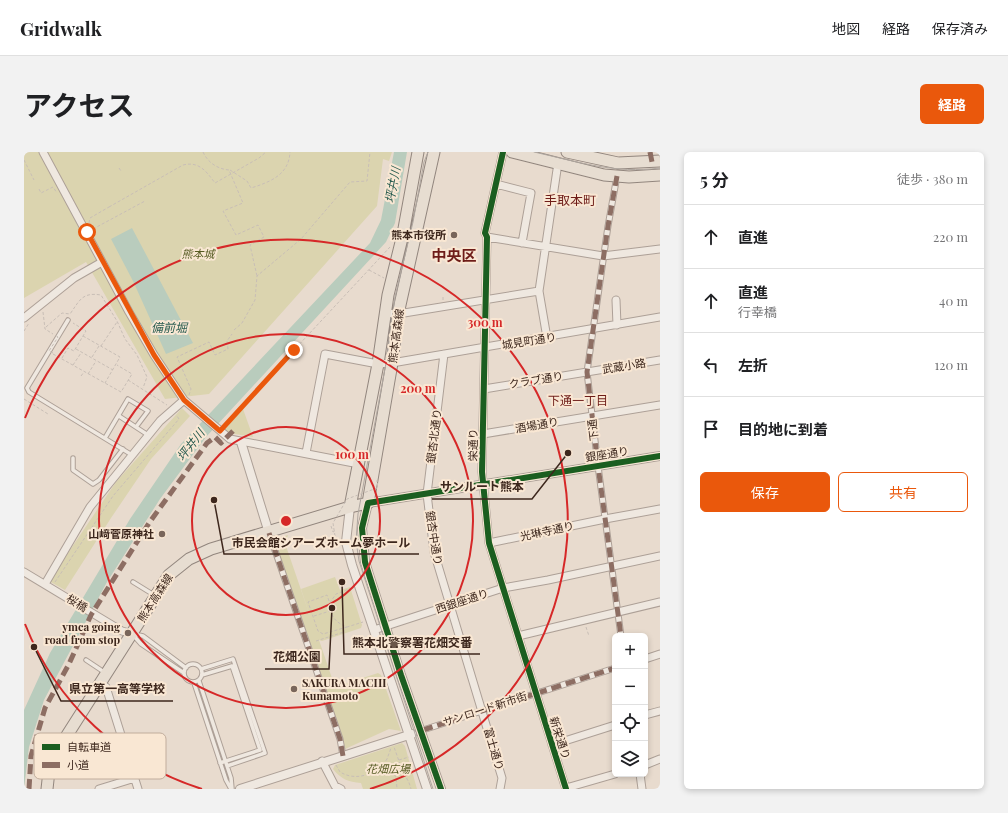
<!DOCTYPE html>
<html lang="ja">
<meta charset="utf-8">
<style>
:root{--surface:#fff;--page:#f2f2f2;--text:#202124;--muted:#757577;--line:#e0e0e0;--accent:#ea580c}
body{margin:0;font-family:"Playfair Display","Noto Sans JP",serif;background:var(--page);color:var(--text)}
.controls{position:absolute;right:12px;bottom:12px;display:grid;overflow:hidden;border-radius:6px;box-shadow:0 2px 6px #0003}
.controls button{width:36px;height:36px;display:grid;place-items:center;padding:0;border:0;border-bottom:1px solid var(--line);background:var(--surface);color:var(--text);font:20px sans-serif}
.stop{position:absolute;width:12px;height:12px;margin:-9px;border:3px solid #ea580c;border-radius:50%;background:#fff}
.stop.end{background:#ea580c;border-color:#fff;box-shadow:0 1px 4px #0008}
.list{margin:0;padding:0;list-style:none}
h2{display:flex;justify-content:space-between;align-items:center;height:52px;margin:0;padding:0 16px;font-size:17px}
h2 small{font-size:13px;font-weight:400;color:var(--muted)}
.list li{display:grid;grid-template-columns:26px 1fr auto;gap:12px;align-items:center;box-sizing:border-box;height:64px;padding:0 16px;border-top:1px solid var(--line)}
.list b{display:block;font-size:15px;white-space:nowrap}
.list p{margin:0;font-size:13px;white-space:nowrap;color:var(--muted)}
.list em{font-size:13px;font-style:normal;color:var(--muted)}
.actions{display:flex;gap:8px;padding:12px 16px}
.actions a{flex:1;padding:9px 0;border:1px solid var(--accent);border-radius:6px;text-align:center;font-size:14px;color:var(--accent)}
.actions .main{background:var(--accent);color:#fff}
.icon{flex:none;width:22px;height:22px;fill:none;stroke:currentColor;stroke-width:2;stroke-linecap:round;stroke-linejoin:round}
.map{position:relative;flex:none;width:636px;height:637px;overflow:hidden;border-radius:6px}
header{display:flex;align-items:center;gap:24px;box-sizing:border-box;height:56px;padding:0 20px;background:var(--surface);border-bottom:1px solid var(--line)}
header strong{font-size:19px}
nav{display:flex;gap:22px;margin-inline-start:auto;font-size:14px}
.intro{display:flex;align-items:center;justify-content:space-between;box-sizing:border-box;height:96px;padding:0 24px}
h1{margin:0;font-size:28px}
.button{padding:10px 18px;border-radius:6px;background:var(--accent);color:#fff;font-size:14px;font-weight:700}
main{display:flex;gap:24px;padding:0 24px}
aside{flex:1;background:var(--surface);border-radius:6px;box-shadow:0 2px 6px #0003}
.map>svg:first-child{display:block}
.green{fill:#dbd4af}
.water{fill:#b9ccbd}
.lines{fill:none;stroke-linecap:round;stroke-linejoin:round}
.pedestrian-tunnel{stroke:#c6b7ab;stroke-width:5;stroke-dasharray:5 2.5;stroke-linecap:butt}
.service-casing{stroke:#ada097;stroke-width:5.5}
.pedestrian-casing{stroke:#ada097;stroke-width:7}
.minor-casing{stroke:#ada097;stroke-width:9}
.tertiary-casing{stroke:#ada097;stroke-width:10}
.primary-casing{stroke:#92867e;stroke-width:13}
.path{stroke:#c8beb6;stroke-width:1;stroke-dasharray:3 2;stroke-linecap:butt}
.service{stroke:#efe8e0;stroke-width:3.5}
.pedestrian{stroke:#efe8e0;stroke-width:5}
.minor{stroke:#efe8e0;stroke-width:7}
.tertiary{stroke:#efe8e0;stroke-width:8}
.primary{stroke:#e7ddd1;stroke-width:11}
.tram{stroke:#afa7a0;stroke-width:1}
.path-bridge{stroke:#c8beb6;stroke-width:1;stroke-dasharray:3 2;stroke-linecap:butt}
.quiet{stroke:#8d6e63;stroke-width:5;stroke-dasharray:10 5;stroke-linecap:butt}
.cycleway-casing{stroke:#f9e7d3;stroke-width:8}
.cycleway{stroke:#1b5e20;stroke-width:6}
.route{stroke:#ea580c;stroke-width:5}
.ring{fill:none;stroke:#d62828;stroke-width:2}
.poi-dot{fill:#79665b;stroke:#f9e7d3;stroke-width:1.5}
.labels{text-anchor:middle;stroke-width:4;stroke-linejoin:round;paint-order:stroke}
.poi-label{font-size:11px;font-weight:bold;fill:#3d271d;stroke:#f9e7d3;text-anchor:end}
.park-label{font-size:11px;font-style:italic;fill:#565b22;stroke:#f9e7d3}
.street-label{font-size:11px;fill:#3d271d;stroke:#f9e7d3}
.water-label{font-size:12px;font-style:italic;fill:#2b5e52;stroke:#f9e7d3}
.neighbourhood-label{font-size:12px;fill:#6e1c18;stroke:#f9e7d3}
.quarter-label{font-size:13px;fill:#6e1c18;stroke:#f9e7d3}
.district-label{font-size:15px;font-weight:bold;fill:#6e1c18;stroke:#f9e7d3}
.key{fill:#f9e7d3;stroke:#c1ad9c;stroke-width:1}
.key-label{font-size:11px;fill:#3d271d}
.centre{fill:#d62828;stroke:#f9e7d3;stroke-width:2}
.ring-label{font-size:12px;text-anchor:middle;font-weight:bold;fill:#d62828;stroke:#f9e7d3;stroke-width:4;stroke-linejoin:round;paint-order:stroke}
.leader{fill:none;stroke:#3d271d;stroke-width:1.5}
.callout-dot{fill:#3d271d;stroke:#f9e7d3;stroke-width:1.5}
.callout-label{font-size:12px;text-anchor:middle;font-weight:bold;fill:#3d271d;stroke:#f9e7d3;stroke-width:4;stroke-linejoin:round;paint-order:stroke}
</style>
<header>
<strong>Gridwalk</strong>
<nav><a>地図</a><a>経路</a><a>保存済み</a></nav>
</header>
<div class="intro"><h1>アクセス</h1><a class="button">経路</a></div>
<main>
<div class="map">
<svg width="636" height="637" viewBox="0 0 636 637">
<rect width="100%" height="100%" fill="#e8dbce"/>
<path class="green" d="M0,0H368L365,9L359,7L353,54L185,242L141,247L62,110L0,146Z
M158,256L166,264L127,307L87,366L41,438L25,429L92,330Z
M219,257L229,285L205,281L200,278Z
M264,383L261,391L287,467L277,437L311,425L316,438L326,435L338,473L337,476L298,489L295,488L311,535L354,521L357,523L377,579L365,577L321,597L299,539L248,388Z
M378,591L381,594L393,637H339L337,631C324,630 317,627 309,617L311,613Z"/>
<path class="water" d="M370,0H383L371,71L362,90L182,285L136,347L83,430L20,548L5,595L0,637V558L26,501L106,367L157,292L346,91L357,68Z
M108,76L169,191L142,202L109,129L87,87Z"/>
<g class="lines">
<path class="pedestrian-tunnel" d="M626,0L628,10"/>
<defs>
<path id="service" d="M44,168L3,236L5,240L108,303
M95,264L124,283
M81,286L104,247L124,259L112,275
M49,306V318L69,332L75,328L99,297
M109,430L130,443
M110,482L119,484L162,516
M109,483L117,492L160,521
M62,508L80,520
M160 521a9 9 0 1 1 18 0a9 9 0 1 1-18 0Z
M177,517L209,507L241,601L203,614
M178,523L208,514L236,598L196,611
M175,529L207,626L208,637
M170,531L202,628L207,637"/>
<path id="pedestrian" d="M593,24L584,74L563,220L574,314L597,484
M245,381L316,587L319,604
M399,578L591,516"/>
<path id="minor" d="M19,0L105,160L130,203L160,248L206,287L335,312
M479,0L461,81L463,85L458,320L465,391L542,637
M472,32L507,41L498,91
M463,85L579,104L636,97
M592,148L593,173
M361,161L374,162L515,139
M0,166L50,126L78,110
M523,186L515,139L534,11
M420,202L403,342L410,400L478,626L476,637
M460,237L636,208
M459,282L636,253
M282,301L301,202L354,212L368,211L636,165
M465,391L581,367L636,357
M0,420L98,479L109,482
M21,432L66,355L136,269L160,248
M350,478L479,436L524,428L636,404
M494,484L636,450
M621,507L636,502
M76,531L82,535L114,637
M621,563L636,559
M528,593L591,573
M298,609L311,634L317,637
M621,613L636,607
M616,622L618,637
M542,636L591,622
M75,637L111,626"/>
<path id="tertiary" d="M217,290L245,381
M326,355L322,390L328,413L403,637
M216,637L388,582
M417,637L377,523L341,410L338,376L344,351L636,304"/>
<path id="primary" d="M488,0L580,23L605,25L636,23
M543,0L594,11L636,9
M326,355L354,212L364,143L379,82L394,0
M23,637L26,610L145,423L165,407L187,397L326,355L344,351L368,211L374,162L410,0"/>
</defs>
<use href="#service" class="service-casing"/>
<use href="#pedestrian" class="pedestrian-casing"/>
<use href="#minor" class="minor-casing"/>
<use href="#tertiary" class="tertiary-casing"/>
<use href="#primary" class="primary-casing"/>
<path class="path" d="M179,0C184,11 194,17 205,18L219,51L199,59L212,83L234,73L240,85L226,93L233,124
M0,8L10,28
M95,16L97,19
M206,18L223,29L227,36C246,30 265,23 266,0
M15,37L17,41L29,35L33,41
M65,71L66,66L85,55
M69,77L121,49
M345,118L360,126
M419,148V144
M19,160L21,177L29,182
M22,175L38,161L46,162C56,148 58,140 77,143L93,169L101,187L113,203L123,225L119,236
M210,178L218,171L231,148L233,124L277,87L326,30L343,29L346,0
M0,179L5,171
M59,184L96,205L81,231
M77,194L93,170
M52,197L89,218
M29,202L97,240L108,222L93,213
M68,205L75,194
M38,206L44,196L50,199L62,179L49,171
M49,213L57,201
M64,222L72,209
M57,224L60,220
M104,228L143,253
M165,243L167,237L153,205L185,190L191,203L204,197L203,189L208,182
M0,247L24,262
M202,274L270,198L366,95
M307,374L309,380L311,379
M31,430L89,344L155,267L153,264
M328,436L312,442L305,452C306,464 312,471 323,475L339,470
M305,449L303,443L284,450L294,479L299,482L323,475
M283,461L287,459
M290,464L306,459
M562,475L565,484
M292,489L320,480L319,476
M375,608L385,605
M312,613L316,620C342,635 357,606 372,625L373,637
M356,617L363,607L367,596
M361,617C375,614 384,624 387,637
M370,621L376,612L370,595"/>
<use href="#service" class="service"/>
<use href="#pedestrian" class="pedestrian"/>
<use href="#minor" class="minor"/>
<use href="#tertiary" class="tertiary"/>
<use href="#primary" class="primary"/>
<path class="tram" d="M404,0L400,10L389,70L371,145L362,211L334,362L332,389L335,409L409,637
M510,0C555,10 590,22 636,16"/>
<path class="path-bridge" d="M85,55L159,13C175,9 182,19 191,31L235,6L242,0
M29,201L25,199L34,185L31,183
M311,384L309,371L323,347L353,336L354,329H352"/>
<path class="quiet" d="M626,0L628,10
M593,24L584,74L563,220L574,314L597,484
M245,381L316,587L319,604
M399,578L591,516
M5,637L7,604L21,556L45,512L67,463L125,371L183,291L191,285L197,291L209,279"/>
<defs>
<path id="cycleway" d="M479,0L461,81L463,85L458,320L465,391L542,637
M417,637L377,523L341,410L338,376L344,351L636,304"/>
</defs>
<use href="#cycleway" class="cycleway-casing"/>
<use href="#cycleway" class="cycleway"/>
</g>
<g class="lines">
<path class="route" d="M63,80L130,203L160,248L196,279L270,198"/>
</g>
<g class="ring">
<circle cx="262" cy="369" r="94"/>
<circle cx="262" cy="369" r="187"/>
<path d="M178 637A281 281 0 0 1 1 472M1 266A281 281 0 1 1 346 637"/>
</g>
<g class="poi-dot">
<circle cx="430" cy="83" r="4"/>
<circle cx="138" cy="382" r="4"/>
<circle cx="104" cy="481" r="4"/>
<circle cx="270" cy="537" r="4"/>
</g>
<g class="labels">
<g class="poi-label">
<text x="422" y="87">熊本市役所</text>
<text x="130" y="386">山﨑菅原神社</text>
<text x="96" y="479">ymca going<tspan x="96" dy="13">road from stop</tspan></text>
<text x="278" y="535" text-anchor="start">SAKURA MACHI<tspan x="278" dy="13">Kumamoto</tspan></text>
</g>
<g class="park-label">
<text x="174" y="106">熊本城</text>
<text x="364" y="621">花畑広場</text>
</g>
<g class="street-label">
<text transform="translate(372 184) rotate(-82)" y="4">熊本高森線</text>
<text transform="translate(505 189) rotate(-9)" y="4">城見町通り</text>
<text transform="translate(600 214) rotate(-9)" y="4">武蔵小路</text>
<text transform="translate(512 228) rotate(-9)" y="4">クラブ通り</text>
<text transform="translate(513 273) rotate(-10)" y="4">酒場通り</text>
<text transform="translate(569 278) rotate(-97)" y="4">下通</text>
<text transform="translate(410 284) rotate(-83)" y="4">銀杏北通り</text>
<text transform="translate(449 293) rotate(-89)" y="4">栄通り</text>
<text transform="translate(583 302) rotate(-9)" y="4">銀座通り</text>
<text transform="translate(523 379) rotate(-12)" y="4">光琳寺通り</text>
<text transform="translate(410 386) rotate(81)" y="4">銀杏中通り</text>
<text transform="translate(131 446) rotate(-57)" y="4">熊本高森線</text>
<text transform="translate(438 449) rotate(-18)" y="4">西銀座通り</text>
<text transform="translate(53 451) rotate(32)" y="4">桜橋</text>
<text transform="translate(461 557) rotate(-18)" y="4">サンロード新市街</text>
<text transform="translate(536 586) rotate(72)" y="4">新栄通り</text>
<text transform="translate(470 597) rotate(74)" y="4">富士通り</text>
</g>
<g class="water-label">
<text transform="translate(369 33) rotate(-79)" y="4">坪井川</text>
<text x="145" y="180">備前堀</text>
<text transform="translate(167 293) rotate(-52)" y="4">坪井川</text>
</g>
<g class="neighbourhood-label">
<text x="554" y="253">下通一丁目</text>
</g>
<g class="quarter-label">
<text x="546" y="53">手取本町</text>
</g>
<g class="district-label">
<text x="430" y="109">中央区</text>
</g>
</g>
<rect x="10" y="581" width="132" height="46" rx="6" class="key"/>
<rect x="18" y="592" width="18" height="6" fill="#1b5e20"/>
<rect x="18" y="610" width="18" height="6" fill="#8d6e63"/>
<g class="key-label">
<text x="43" y="599">自転車道</text>
<text x="43" y="617">小道</text>
</g>
<circle cx="262" cy="369" r="6" class="centre"/>
<g class="ring-label">
<text x="461" y="175">300 m</text>
<text x="394" y="241">200 m</text>
<text x="328" y="307">100 m</text>
</g>
<path class="leader" d="M544 301L508 347H408M190 348L200 402H395M318 430L320 502H456M308 456L305 517H241M10 495L37 549H149"/>
<g class="callout-dot">
<circle cx="544" cy="301" r="4"/>
<circle cx="190" cy="348" r="4"/>
<circle cx="318" cy="430" r="4"/>
<circle cx="308" cy="456" r="4"/>
<circle cx="10" cy="495" r="4"/>
</g>
<g class="callout-label">
<text x="458" y="339">サンルート熊本</text>
<text x="297" y="395">市民会館シアーズホーム夢ホール</text>
<text x="388" y="495">熊本北警察署花畑交番</text>
<text x="273" y="509">花畑公園</text>
<text x="93" y="541">県立第一高等学校</text>
</g>
</svg>
<div class="controls">
<button>+</button>
<button>−</button>
<button><svg class="icon" aria-label="locate" viewBox="0 0 24 24"><circle cx="12" cy="12" r="6"/><path d="M12 2v4M12 18v4M2 12h4M18 12h4"/></svg></button>
<button><svg class="icon" aria-label="layers" viewBox="0 0 24 24"><path d="M12 4l9 5-9 5-9-5zM3 14l9 5 9-5"/></svg></button>
</div>
<div class="stop" style="left:63px;top:80px"></div>
<div class="stop end" style="left:270px;top:198px"></div>
</div>
<aside>
<h2>5 分<small>徒歩 · 380 m</small></h2>
<ul class="list">
<li><svg class="icon" aria-label="ahead" viewBox="0 0 24 24"><path d="M12 20V5M6 11l6-6 6 6"/></svg><div><b>直進</b></div><em>220 m</em></li>
<li><svg class="icon" aria-label="ahead" viewBox="0 0 24 24"><path d="M12 20V5M6 11l6-6 6 6"/></svg><div><b>直進</b><p>行幸橋</p></div><em>40 m</em></li>
<li><svg class="icon" aria-label="left" viewBox="0 0 24 24"><path d="M17 20v-9H6M10 6l-5 5 5 5"/></svg><div><b>左折</b></div><em>120 m</em></li>
<li><svg class="icon" aria-label="arrive" viewBox="0 0 24 24"><path d="M6 21V4h12l-3 4 3 4H6"/></svg><div><b>目的地に到着</b></div></li>
</ul>
<div class="actions"><a class="main">保存</a><a>共有</a></div>
</aside>
</main>
